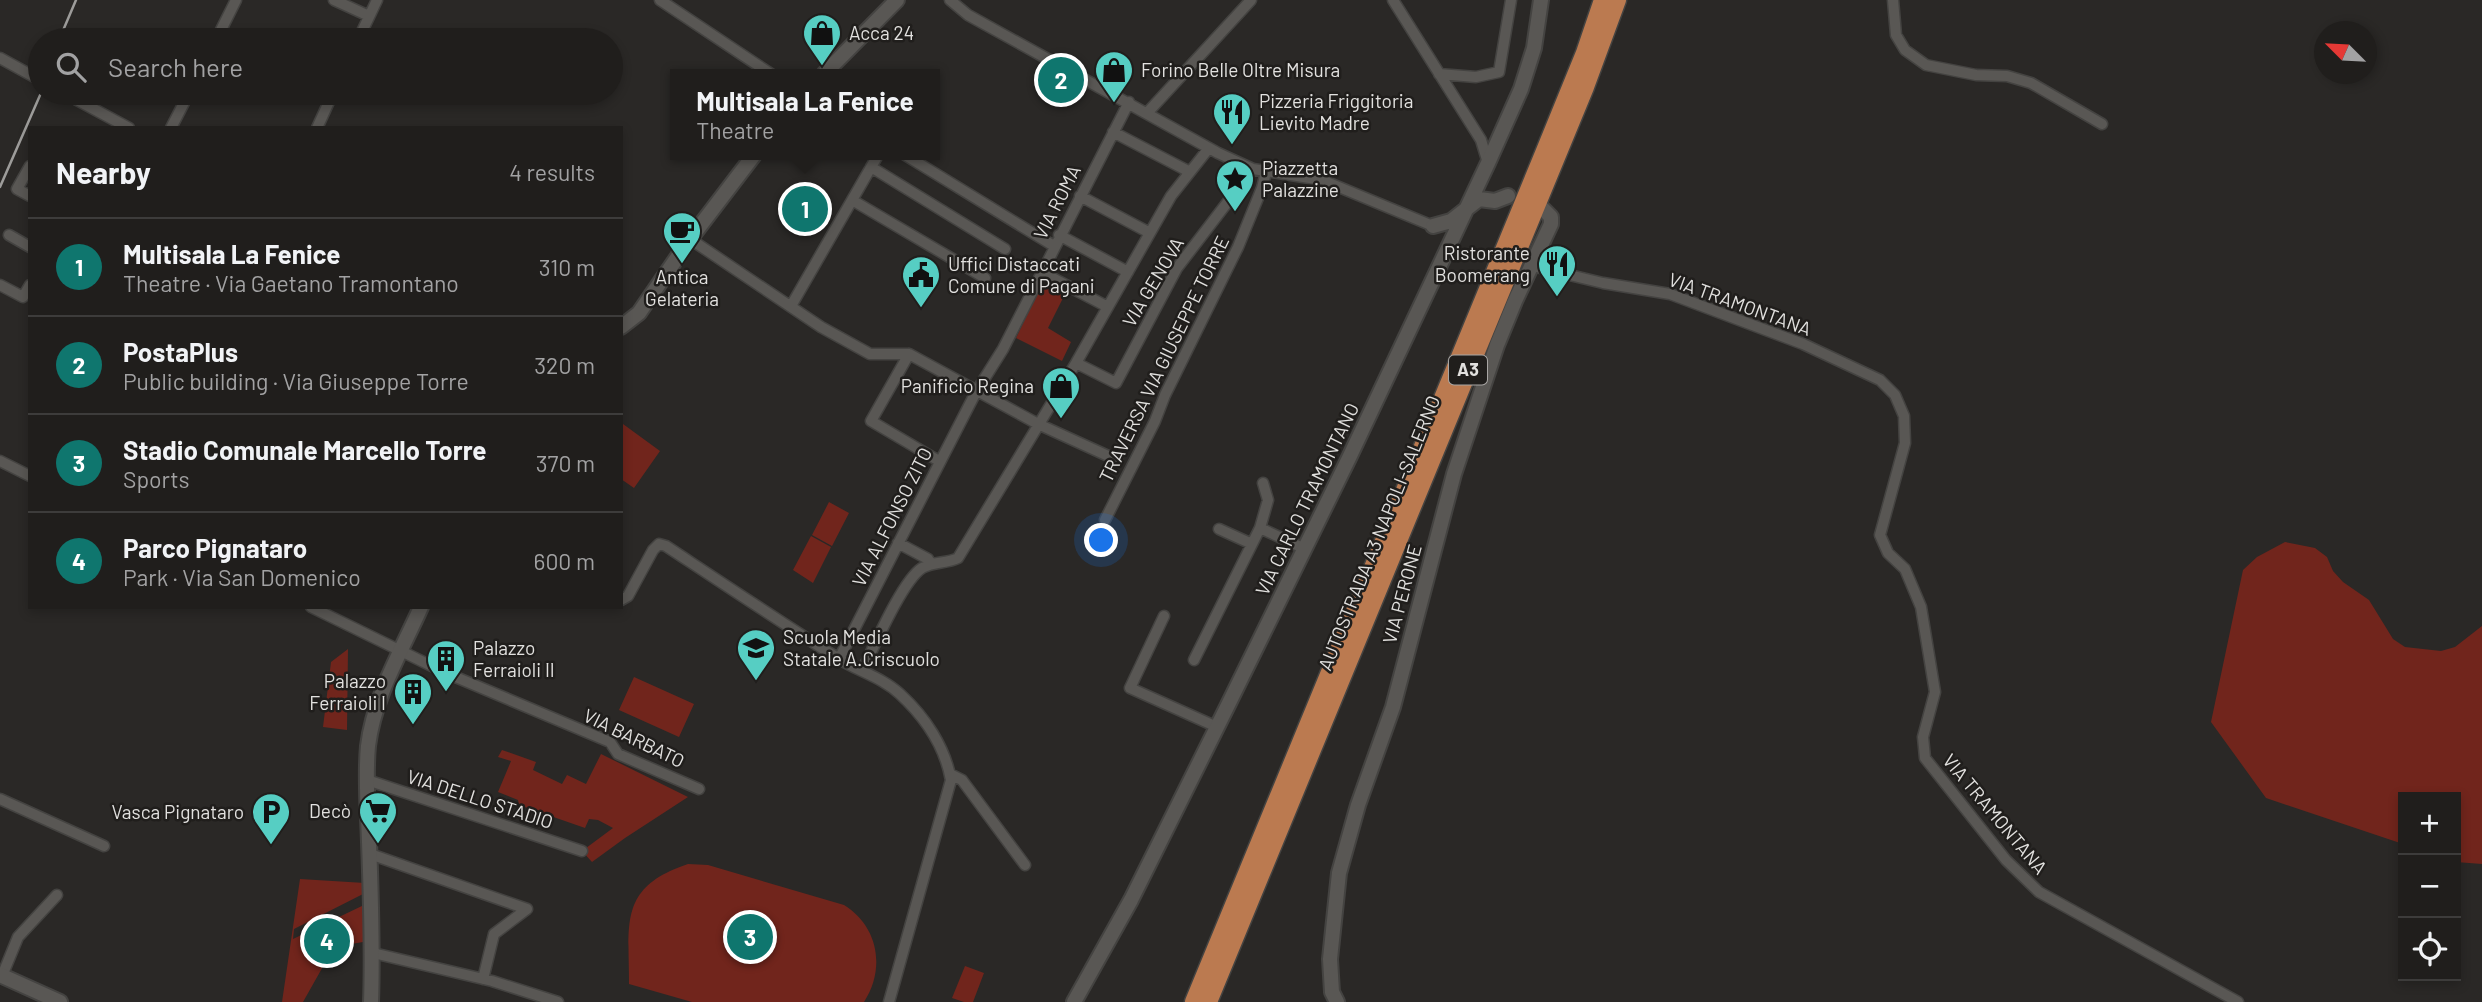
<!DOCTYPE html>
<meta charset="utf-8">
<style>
:root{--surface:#201e1c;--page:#2d2b29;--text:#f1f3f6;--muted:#a2a2a3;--line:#3d3c3b;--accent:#0f766e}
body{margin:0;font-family:Barlow,sans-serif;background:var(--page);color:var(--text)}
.controls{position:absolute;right:21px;bottom:21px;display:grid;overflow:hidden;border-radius:0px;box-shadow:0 4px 10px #0003}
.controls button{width:63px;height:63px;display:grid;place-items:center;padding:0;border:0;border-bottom:2px solid var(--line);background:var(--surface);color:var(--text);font:35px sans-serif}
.compass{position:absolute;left:2314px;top:21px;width:63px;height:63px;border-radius:50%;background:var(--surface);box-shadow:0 4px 10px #0003;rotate:294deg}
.you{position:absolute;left:1102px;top:541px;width:24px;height:24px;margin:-18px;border:5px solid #fff;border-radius:50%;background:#1a73e8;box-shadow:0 0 0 10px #1a73e833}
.badge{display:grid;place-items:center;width:46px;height:46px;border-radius:50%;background:var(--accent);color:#fff;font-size:23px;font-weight:700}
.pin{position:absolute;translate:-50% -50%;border:4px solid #fff;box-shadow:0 2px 7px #0006}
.popup{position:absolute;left:670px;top:69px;width:270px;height:91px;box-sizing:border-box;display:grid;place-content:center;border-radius:0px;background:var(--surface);filter:drop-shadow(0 2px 5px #0005);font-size:23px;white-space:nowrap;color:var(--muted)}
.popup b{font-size:26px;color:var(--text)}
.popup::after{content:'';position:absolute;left:50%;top:100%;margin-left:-14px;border:14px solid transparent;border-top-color:var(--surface)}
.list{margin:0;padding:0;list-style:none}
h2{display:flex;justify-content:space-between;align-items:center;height:91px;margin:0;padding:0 28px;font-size:30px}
h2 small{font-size:23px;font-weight:400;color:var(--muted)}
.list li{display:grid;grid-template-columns:46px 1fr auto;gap:21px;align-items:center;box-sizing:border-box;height:98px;padding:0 28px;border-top:2px solid var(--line)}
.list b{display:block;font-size:26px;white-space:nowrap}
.list p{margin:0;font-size:23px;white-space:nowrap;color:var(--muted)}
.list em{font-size:23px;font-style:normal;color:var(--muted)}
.icon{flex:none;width:38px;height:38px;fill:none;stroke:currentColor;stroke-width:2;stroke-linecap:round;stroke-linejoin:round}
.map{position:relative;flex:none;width:2482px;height:1002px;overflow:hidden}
.search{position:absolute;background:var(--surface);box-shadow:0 4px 10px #0003;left:28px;top:28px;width:595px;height:77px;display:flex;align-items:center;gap:18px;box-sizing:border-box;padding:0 24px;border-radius:38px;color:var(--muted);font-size:26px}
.panel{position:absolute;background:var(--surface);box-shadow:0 4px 10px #0003;left:28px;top:126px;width:595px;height:483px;border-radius:0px}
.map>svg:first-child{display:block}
.green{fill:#71251c}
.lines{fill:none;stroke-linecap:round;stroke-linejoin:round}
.street-casing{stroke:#444341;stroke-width:13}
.secondary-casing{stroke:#444341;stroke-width:18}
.highway-casing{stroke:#444341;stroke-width:21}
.street{stroke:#595754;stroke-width:10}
.secondary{stroke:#595754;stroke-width:14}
.highway{stroke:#bb7a50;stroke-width:18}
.rail{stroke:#9d9c9a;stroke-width:2.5}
.labels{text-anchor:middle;stroke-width:5;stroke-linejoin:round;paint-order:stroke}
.shield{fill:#201e1c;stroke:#a8a6a4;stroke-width:2}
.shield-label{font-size:18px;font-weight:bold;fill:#e2e1df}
.poi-label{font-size:19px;fill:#e2e1df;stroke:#201e1c;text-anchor:start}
.street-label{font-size:19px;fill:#e2e1df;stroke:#201e1c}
</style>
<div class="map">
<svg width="2482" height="1002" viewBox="0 0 2482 1002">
<rect width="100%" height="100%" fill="#2a2826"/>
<path class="green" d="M1041,285L1064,296L1048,328L1071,342L1062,361L1016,338Z
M623,424L660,451L634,488L621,479Z
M829,502L849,513L832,546L812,535Z
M811,536L831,547L813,583L793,570Z
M2285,542L2315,548L2327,557L2333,571L2343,582L2369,600L2393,639L2405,647L2441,651L2455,647L2482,626V864L2456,862V797H2403V844L2266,798L2211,722L2243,570L2257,557Z
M348,649L347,730L323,727L331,662Z
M634,677L694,704L679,737L619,710Z
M502,750L536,762L533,770L562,784L567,775L586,784L601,754L688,797L625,838L592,862L582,851L613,828L598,820L589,819L585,828L519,805L518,800L498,792L511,761L498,757Z
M688,864L708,865L844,905C878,926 886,968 864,1002H692L629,984C629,922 619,887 688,864Z
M300,879L365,883V893L294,929L293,939L364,905L363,942L334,947L303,1002H282Z
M965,966L984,973L973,1002H964L952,998Z"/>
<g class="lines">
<defs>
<path id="street" d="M334,0L369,16
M660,0L771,74
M950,0L968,15L1218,153L1253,169L1322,180L1433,226
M1393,0L1481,140L1488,163
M1893,0L1896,35L1905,50L1926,65L1976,75L2007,76L2031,83L2102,124
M216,40L236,0
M358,40L377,0
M0,58L40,80
M1439,74L1476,77L1499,72L1511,0
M64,93L129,128
M1148,112L1251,0
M171,128L189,93
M317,128L333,93
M1113,132L1190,172
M905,155L1054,246
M30,166L17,189L30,196
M871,167L1005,249
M1080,196L1150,233
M852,200L985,278
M9,235L30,247
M1059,235L1128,272
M690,239L821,327L870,354H909L1038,424L1117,460
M1532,266L1603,283L1670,294L1803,344L1880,380L1895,395L1904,416L1905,443L1880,535L1888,553L1905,569L1921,607L1935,692L1923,737L1925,758L2006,860L2039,892L2238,1002
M1041,272L1108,307
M0,285L23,297L30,285
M791,306L878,155
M909,354L871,421L939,461
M1076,363L1116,383L1177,268L1253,169
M0,461L30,476
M1105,520L1155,421L1165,395L1238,247L1262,188L1266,172
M1260,528L1305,549
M1219,529L1252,544
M898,543L928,559L931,564
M621,600L628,596L653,550L659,544L666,546C722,583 779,621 836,657C857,671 882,677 900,694C925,717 945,747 951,780L889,1002
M311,607L446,673L610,742L618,754L699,789
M1164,616L1130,688L1217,727
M839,659L976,392L1003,349L1129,102
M1194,660L1260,528L1268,500L1263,483
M862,671C874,647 902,581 922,568C934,561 946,564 958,558L1076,363L1171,196L1209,148
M950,774L962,780L1025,865
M367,780L582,851
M0,799L104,846
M370,854L527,909
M373,953L492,981L558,1002
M2,976L18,937L57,895
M483,979L494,934L527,909"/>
<path id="secondary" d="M824,74L897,0
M1433,226L1451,221L1479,199L1495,201L1508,196
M621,327L639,313L690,239L754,155
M0,975L60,1002
M371,1002C373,949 371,896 369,842C368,810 365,778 368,746C374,697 401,652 421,607
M1074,1002L1131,900L1228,705L1349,458L1488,163L1521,89L1534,48L1541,0
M1337,1002L1332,992L1330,959L1339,873L1358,805L1393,707L1454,474L1497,345L1515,301L1551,224V217L1543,209"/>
<path id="highway" d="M1194,1002L1545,151L1585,53L1603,0
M1208,1002L1585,87L1617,0"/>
</defs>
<use href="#street" class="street-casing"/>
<use href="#secondary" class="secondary-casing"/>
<use href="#highway" class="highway-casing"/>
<use href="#street" class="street"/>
<use href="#secondary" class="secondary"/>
<use href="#highway" class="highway"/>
<path class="rail" d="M59,40L76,0
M0,187L41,93"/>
</g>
<defs>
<symbol id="shop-pin" viewBox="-11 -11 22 30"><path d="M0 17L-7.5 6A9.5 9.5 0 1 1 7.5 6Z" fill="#56cec3" stroke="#201e1c"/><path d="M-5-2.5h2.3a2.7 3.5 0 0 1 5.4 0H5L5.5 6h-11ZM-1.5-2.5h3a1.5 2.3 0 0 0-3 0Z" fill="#111"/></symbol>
<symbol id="restaurant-pin" viewBox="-11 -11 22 30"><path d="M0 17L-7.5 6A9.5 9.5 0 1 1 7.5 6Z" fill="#56cec3" stroke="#201e1c"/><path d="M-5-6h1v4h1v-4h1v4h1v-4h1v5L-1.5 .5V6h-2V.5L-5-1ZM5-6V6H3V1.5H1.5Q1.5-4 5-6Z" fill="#111"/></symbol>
<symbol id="sight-pin" viewBox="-11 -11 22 30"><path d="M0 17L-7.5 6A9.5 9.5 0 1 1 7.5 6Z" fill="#56cec3" stroke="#201e1c"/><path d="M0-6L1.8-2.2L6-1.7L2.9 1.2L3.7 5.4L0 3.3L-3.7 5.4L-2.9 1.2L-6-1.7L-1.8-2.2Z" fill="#111"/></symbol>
<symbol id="cafe-pin" viewBox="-11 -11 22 30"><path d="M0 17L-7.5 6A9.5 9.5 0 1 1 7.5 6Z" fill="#56cec3" stroke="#201e1c"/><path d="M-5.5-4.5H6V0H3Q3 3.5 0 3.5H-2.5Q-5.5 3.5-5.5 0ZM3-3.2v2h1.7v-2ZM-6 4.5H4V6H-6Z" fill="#111"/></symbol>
<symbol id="civic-pin" viewBox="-11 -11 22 30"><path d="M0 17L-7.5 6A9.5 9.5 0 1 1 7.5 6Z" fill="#56cec3" stroke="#201e1c"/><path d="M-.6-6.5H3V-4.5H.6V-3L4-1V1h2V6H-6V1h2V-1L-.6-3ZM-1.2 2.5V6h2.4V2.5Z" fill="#111"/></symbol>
<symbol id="school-pin" viewBox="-11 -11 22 30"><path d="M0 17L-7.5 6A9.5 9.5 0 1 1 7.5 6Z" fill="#56cec3" stroke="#201e1c"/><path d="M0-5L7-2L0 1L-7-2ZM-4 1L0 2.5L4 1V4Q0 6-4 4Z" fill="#111"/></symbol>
<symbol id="building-pin" viewBox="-11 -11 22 30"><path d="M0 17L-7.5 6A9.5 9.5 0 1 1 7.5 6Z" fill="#56cec3" stroke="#201e1c"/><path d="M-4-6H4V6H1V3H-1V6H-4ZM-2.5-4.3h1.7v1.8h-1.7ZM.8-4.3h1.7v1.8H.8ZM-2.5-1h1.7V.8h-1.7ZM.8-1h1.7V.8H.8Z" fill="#111"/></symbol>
<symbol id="supermarket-pin" viewBox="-11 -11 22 30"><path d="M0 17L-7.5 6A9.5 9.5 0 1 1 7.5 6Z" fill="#56cec3" stroke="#201e1c"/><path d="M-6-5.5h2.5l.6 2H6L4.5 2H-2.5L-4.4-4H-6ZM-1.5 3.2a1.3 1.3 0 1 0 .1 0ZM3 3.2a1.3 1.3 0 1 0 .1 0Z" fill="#111"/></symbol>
<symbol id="parking-pin" viewBox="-11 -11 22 30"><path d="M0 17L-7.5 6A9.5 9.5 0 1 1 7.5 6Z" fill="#56cec3" stroke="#201e1c"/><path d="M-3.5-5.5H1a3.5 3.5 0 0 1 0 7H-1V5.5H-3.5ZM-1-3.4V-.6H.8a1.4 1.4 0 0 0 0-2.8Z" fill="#111"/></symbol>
</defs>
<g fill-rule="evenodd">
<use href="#shop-pin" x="800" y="11" width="44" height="60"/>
<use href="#shop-pin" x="1092" y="48" width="44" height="60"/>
<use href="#restaurant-pin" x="1210" y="90" width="44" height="60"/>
<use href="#sight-pin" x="1213" y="157" width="44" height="60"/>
<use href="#cafe-pin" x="660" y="209" width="44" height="60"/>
<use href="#restaurant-pin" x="1535" y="242" width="44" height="60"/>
<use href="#civic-pin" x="899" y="253" width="44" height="60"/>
<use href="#shop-pin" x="1039" y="364" width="44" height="60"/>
<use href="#school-pin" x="734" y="626" width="44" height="60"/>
<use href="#building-pin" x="424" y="637" width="44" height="60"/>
<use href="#building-pin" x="391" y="670" width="44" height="60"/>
<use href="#supermarket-pin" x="356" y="789" width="44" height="60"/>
<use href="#parking-pin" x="249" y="790" width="44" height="60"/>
</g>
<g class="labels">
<rect class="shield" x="1449" y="355.5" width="38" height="29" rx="5"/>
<g class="shield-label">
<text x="1468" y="376">A3</text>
</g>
<g class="poi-label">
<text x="849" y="40">Acca 24</text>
<text x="1141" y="77">Forino Belle Oltre Misura</text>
<text x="1259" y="108">Pizzeria Friggitoria<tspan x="1259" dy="22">Lievito Madre</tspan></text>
<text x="1262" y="175">Piazzetta<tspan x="1262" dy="22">Palazzine</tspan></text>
<text x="1530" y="260" text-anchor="end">Ristorante<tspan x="1530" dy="22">Boomerang</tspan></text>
<text x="948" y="271">Uffici Distaccati<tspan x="948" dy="22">Comune di Pagani</tspan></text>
<text x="682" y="284" text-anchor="middle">Antica<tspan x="682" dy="22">Gelateria</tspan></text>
<text x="1034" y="393" text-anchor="end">Panificio Regina</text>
<text x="783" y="644">Scuola Media<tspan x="783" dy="22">Statale A.Criscuolo</tspan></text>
<text x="473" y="655">Palazzo<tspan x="473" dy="22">Ferraioli II</tspan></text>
<text x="386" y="688" text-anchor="end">Palazzo<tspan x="386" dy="22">Ferraioli I</tspan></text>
<text x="351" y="818" text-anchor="end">Decò</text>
<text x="244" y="819" text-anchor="end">Vasca Pignataro</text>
</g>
<g class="street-label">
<text transform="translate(1057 202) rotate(-63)" y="7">VIA ROMA</text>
<text transform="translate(1153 282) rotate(-59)" y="7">VIA GENOVA</text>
<text transform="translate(1740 304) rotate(20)" y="7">VIA TRAMONTANA</text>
<text transform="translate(1164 359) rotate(-64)" y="7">TRAVERSA VIA GIUSEPPE TORRE</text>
<text transform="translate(1307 499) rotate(-64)" y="7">VIA CARLO TRAMONTANO</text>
<text transform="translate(892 517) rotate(-63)" y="7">VIA ALFONSO ZITO</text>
<text transform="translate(1379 533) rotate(-68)" y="7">AUTOSTRADA A3 NAPOLI-SALERNO</text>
<text transform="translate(1402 594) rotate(-75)" y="7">VIA PERONE</text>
<text transform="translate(634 738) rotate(26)" y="7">VIA BARBATO</text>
<text transform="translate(480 799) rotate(18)" y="7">VIA DELLO STADIO</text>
<text transform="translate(1995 814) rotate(50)" y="7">VIA TRAMONTANA</text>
</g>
</g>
</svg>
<div class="controls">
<button>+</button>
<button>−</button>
<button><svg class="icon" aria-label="locate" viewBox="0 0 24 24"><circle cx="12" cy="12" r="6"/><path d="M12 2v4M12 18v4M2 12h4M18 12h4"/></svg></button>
</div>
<svg class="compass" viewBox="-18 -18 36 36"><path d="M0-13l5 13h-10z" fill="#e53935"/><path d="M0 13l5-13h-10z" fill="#a2a2a3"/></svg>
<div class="you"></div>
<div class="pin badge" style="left:805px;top:209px">1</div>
<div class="popup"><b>Multisala La Fenice</b>Theatre</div>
<div class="pin badge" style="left:1061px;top:80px">2</div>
<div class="pin badge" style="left:750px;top:937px">3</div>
<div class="pin badge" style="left:327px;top:941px">4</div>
<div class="search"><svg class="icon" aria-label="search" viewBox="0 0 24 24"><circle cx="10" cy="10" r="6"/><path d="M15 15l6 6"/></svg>Search here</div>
<section class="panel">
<h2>Nearby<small>4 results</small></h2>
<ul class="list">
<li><span class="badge">1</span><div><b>Multisala La Fenice</b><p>Theatre · Via Gaetano Tramontano</p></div><em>310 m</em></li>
<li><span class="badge">2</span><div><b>PostaPlus</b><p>Public building · Via Giuseppe Torre</p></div><em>320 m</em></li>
<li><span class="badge">3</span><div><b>Stadio Comunale Marcello Torre</b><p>Sports</p></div><em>370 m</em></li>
<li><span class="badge">4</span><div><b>Parco Pignataro</b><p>Park · Via San Domenico</p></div><em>600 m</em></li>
</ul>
</section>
</div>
